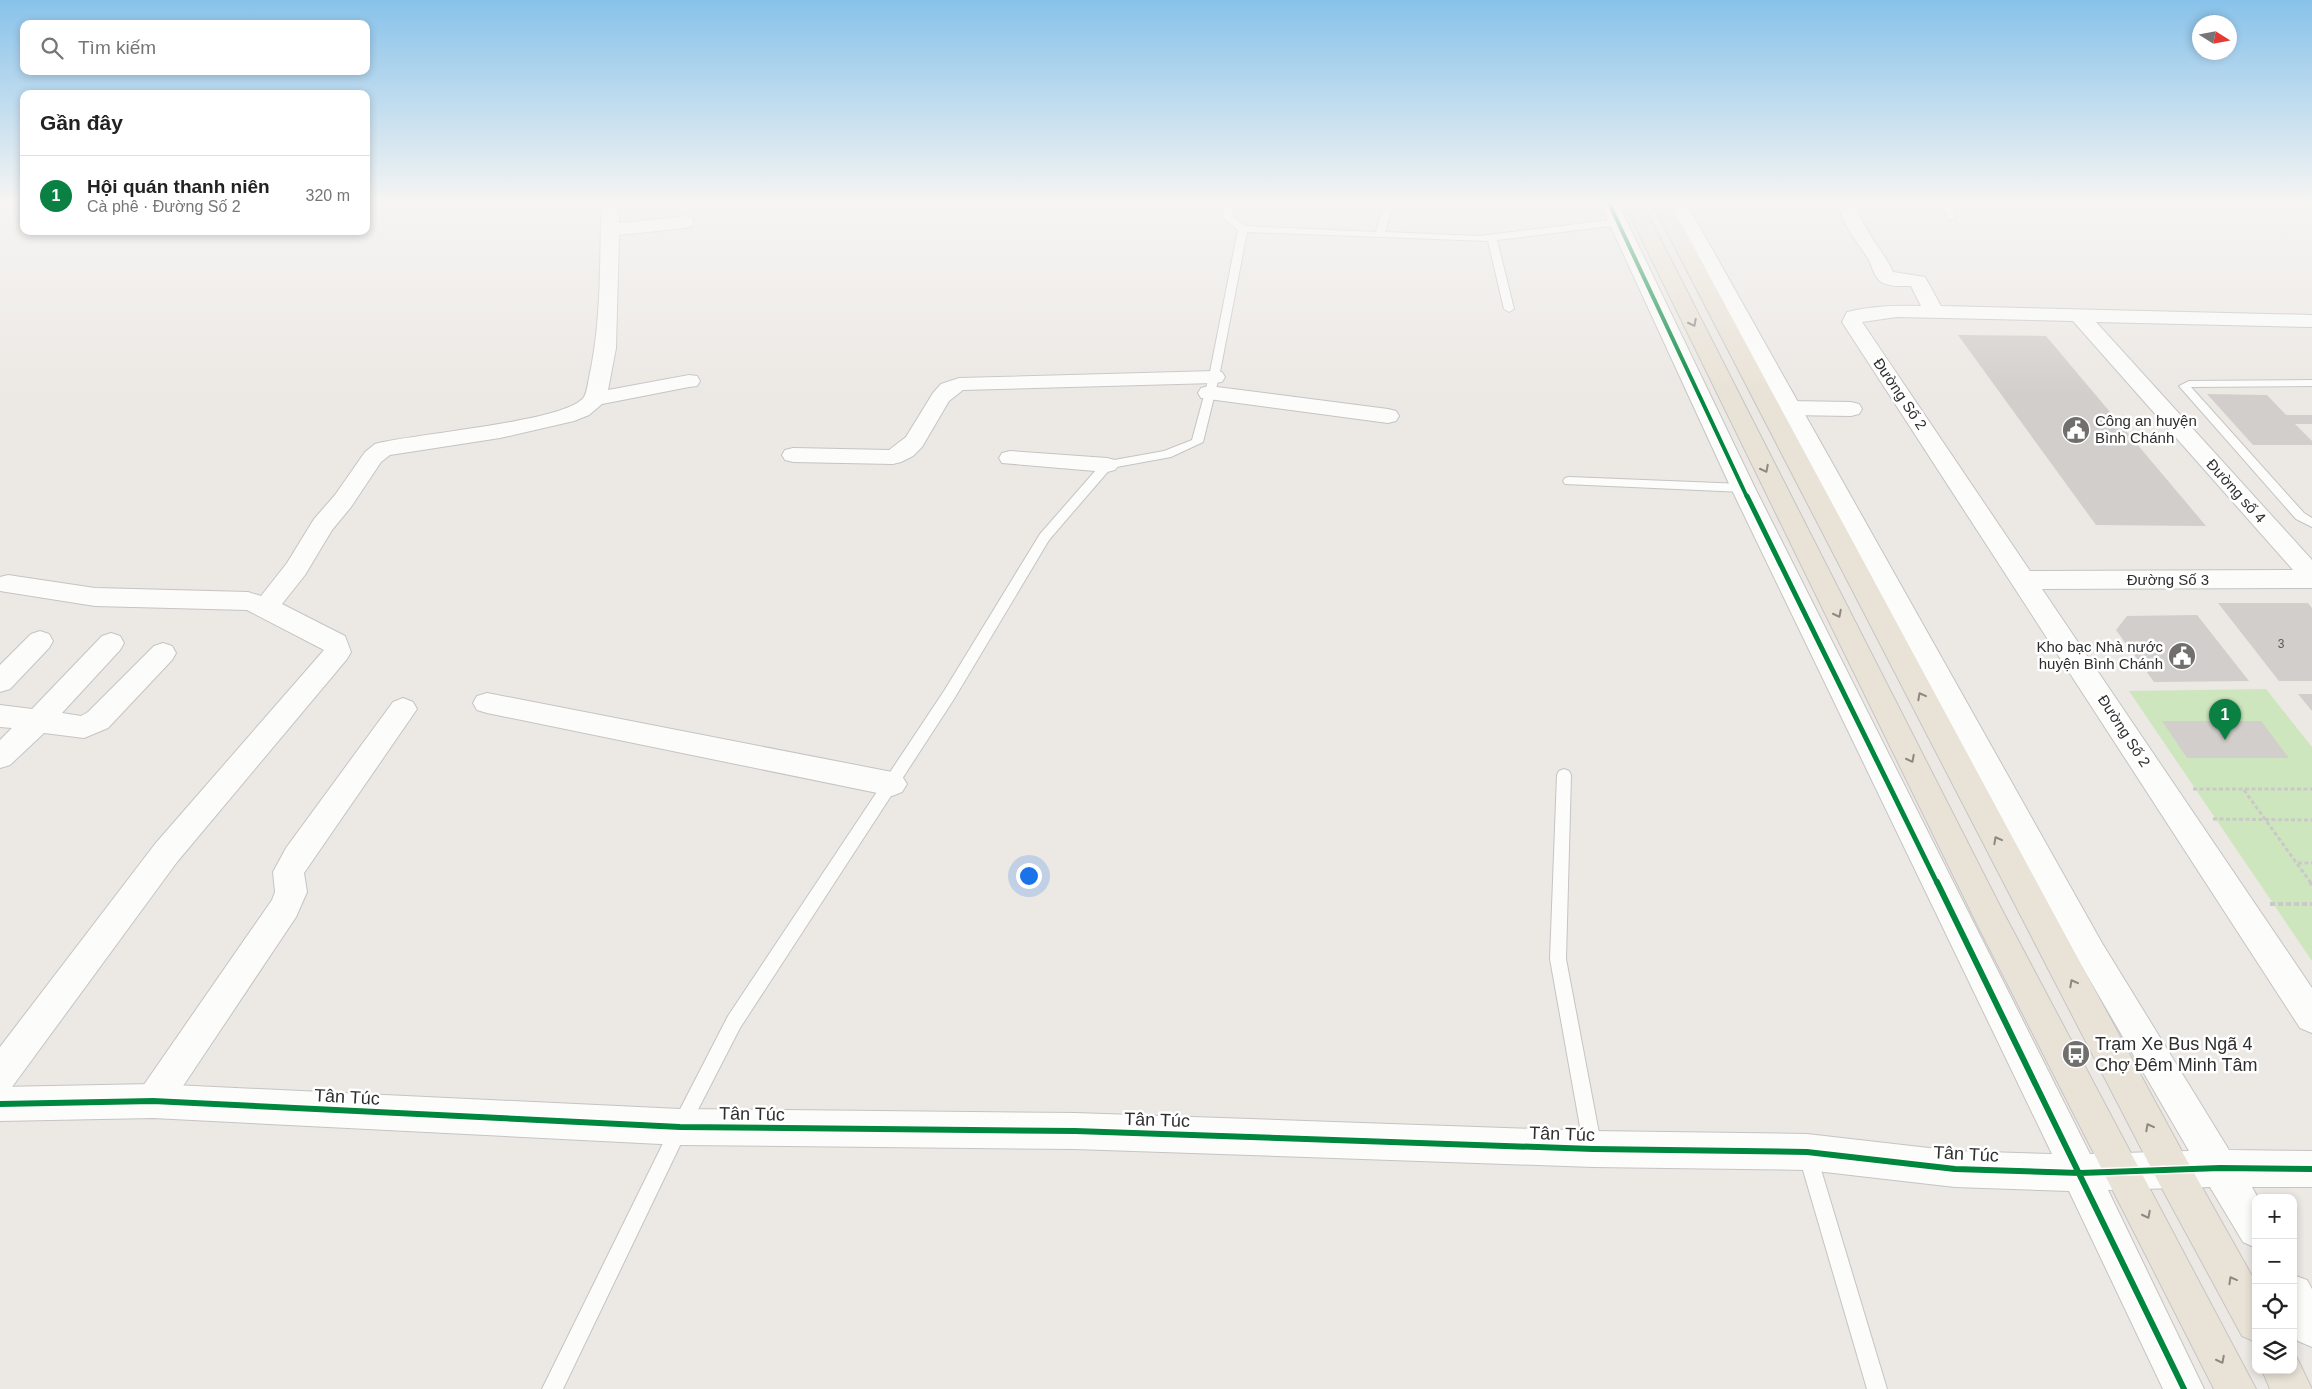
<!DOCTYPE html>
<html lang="vi">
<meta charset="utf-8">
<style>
:root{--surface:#fff;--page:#f6f6f6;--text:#222;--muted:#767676;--line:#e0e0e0;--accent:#0b8043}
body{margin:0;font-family:Helvetica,sans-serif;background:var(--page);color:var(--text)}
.controls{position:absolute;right:15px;bottom:15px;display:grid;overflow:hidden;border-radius:10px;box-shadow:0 2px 8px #0003}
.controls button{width:45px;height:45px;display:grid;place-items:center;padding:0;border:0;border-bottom:1px solid var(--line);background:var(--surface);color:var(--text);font:25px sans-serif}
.compass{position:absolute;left:2192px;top:15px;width:45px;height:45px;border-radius:50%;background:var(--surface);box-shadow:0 2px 8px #0003;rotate:101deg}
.you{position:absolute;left:1028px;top:875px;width:18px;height:18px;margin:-12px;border:4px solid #fff;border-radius:50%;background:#1a73e8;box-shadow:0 0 0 8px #1a73e833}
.badge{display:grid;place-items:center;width:32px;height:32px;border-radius:50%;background:var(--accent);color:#fff;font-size:16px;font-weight:700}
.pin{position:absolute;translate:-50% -41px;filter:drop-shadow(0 1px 2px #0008)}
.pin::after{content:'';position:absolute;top:26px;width:18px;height:15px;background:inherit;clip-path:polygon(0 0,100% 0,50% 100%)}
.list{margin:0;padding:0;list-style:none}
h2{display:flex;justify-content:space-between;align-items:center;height:65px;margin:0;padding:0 20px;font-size:21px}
h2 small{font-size:16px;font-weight:400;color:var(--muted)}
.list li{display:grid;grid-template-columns:32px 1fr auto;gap:15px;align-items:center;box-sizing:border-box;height:80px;padding:0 20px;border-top:1px solid var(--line)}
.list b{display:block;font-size:19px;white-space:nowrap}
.list p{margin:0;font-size:16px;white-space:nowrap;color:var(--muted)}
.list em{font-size:16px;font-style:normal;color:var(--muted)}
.icon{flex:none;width:28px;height:28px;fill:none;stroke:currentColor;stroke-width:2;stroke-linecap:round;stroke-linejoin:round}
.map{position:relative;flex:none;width:2312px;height:1389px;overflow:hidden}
.search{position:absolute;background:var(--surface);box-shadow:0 2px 8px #0003;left:20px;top:20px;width:350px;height:55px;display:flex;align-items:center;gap:12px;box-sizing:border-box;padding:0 18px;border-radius:10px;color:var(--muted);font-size:19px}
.panel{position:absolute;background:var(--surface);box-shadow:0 2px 8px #0003;left:20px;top:90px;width:350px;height:145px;border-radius:10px}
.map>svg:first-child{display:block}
.green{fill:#cee6be}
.building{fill:#d1cecb}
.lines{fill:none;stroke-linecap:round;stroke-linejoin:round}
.service-casing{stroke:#c5c4c5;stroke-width:2}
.minor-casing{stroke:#c5c4c5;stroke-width:2}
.tertiary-casing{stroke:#c5c4c5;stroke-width:2}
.trunk-casing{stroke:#c6c5c4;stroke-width:2}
.path-far1{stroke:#c9c9c8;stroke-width:3;stroke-dasharray:4 2.5;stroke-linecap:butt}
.path{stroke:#c9c9c8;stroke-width:4;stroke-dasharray:5 3;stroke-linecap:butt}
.service{fill:#fcfcfb;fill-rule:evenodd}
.minor{fill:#fcfcfb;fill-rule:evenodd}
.tertiary{fill:#fcfcfb;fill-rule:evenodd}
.trunk{fill:#e9e2d6;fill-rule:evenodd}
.cycleway-far2-casing{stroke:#fff;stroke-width:6}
.cycleway-far1-casing{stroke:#fff;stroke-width:8}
.cycleway-casing{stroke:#fff;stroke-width:9}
.cycleway-far2{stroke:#00873e;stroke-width:4}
.cycleway-far1{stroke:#00873e;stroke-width:5}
.cycleway{stroke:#00873e;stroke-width:6}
.oneway{stroke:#8c8882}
.labels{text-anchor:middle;stroke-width:5;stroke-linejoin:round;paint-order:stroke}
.number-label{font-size:12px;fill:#585857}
.street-label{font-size:15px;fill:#2e2e2e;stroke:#fff}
.poi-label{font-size:15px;fill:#2e2e2e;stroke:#fff;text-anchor:start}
.near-poi-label{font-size:18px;fill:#2e2e2e;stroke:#fff;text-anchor:start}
.near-street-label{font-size:18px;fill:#2e2e2e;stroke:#fff}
</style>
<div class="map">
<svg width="2312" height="1389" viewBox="0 0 2312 1389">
<rect width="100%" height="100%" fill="#ece8e4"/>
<path class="green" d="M2266,689L2312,747V961L2129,691Z"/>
<path class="building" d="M1958,335L2046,336L2206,526L2096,525Z
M2207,394L2267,395L2286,415H2312V424H2295L2312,441V445H2253Z
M2218,603H2308L2312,608V681H2279Z
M2197,615L2249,681L2154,682L2116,630L2127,616Z
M2298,694H2312V711Z
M2162,721H2261L2289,758H2187Z"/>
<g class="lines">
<defs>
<path id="service" d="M1228,201H1237L1231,215L1245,226L1376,232L1385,201H1394L1385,232L1479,236L1618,219L1623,222L1618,225L1497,240L1514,309L1509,312L1504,309L1488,241L1247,232L1219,377L1203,442L1171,457L1111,468L1049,540L954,699L740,1028L686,1133L563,1389H542L674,1121L728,1016L944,691L1040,534L1103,462L1164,451L1192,440L1209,377L1238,230L1221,216Z
M1940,201H1949L1956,217L1954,219H1948Z
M2312,380V386L2191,387L2304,513L2312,518V527L2296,519L2179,386L2189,381Z
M1569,477L1743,484L1749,488L1743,492L1565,484L1563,481L1565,478Z
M1564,769L1569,771L1571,775L1566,959L1602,1149L1599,1155L1593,1158L1587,1155L1584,1149L1550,959L1557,775L1559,771Z
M1807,1144L1813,1147L1816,1153L1887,1389H1867L1798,1153L1801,1147Z"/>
<path id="minor" d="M1837,201H1855C1861,228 1882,248 1893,272L1925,277L1941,306L2312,315V327L2096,322L2312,560V588L2042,589L2312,988V1033L2300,1028L1842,322L1847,312C1871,306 1896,305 1921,306L1911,286C1902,286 1887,287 1880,281C1873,275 1872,264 1867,257C1855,238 1841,223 1837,201ZM1897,317L2073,321L2293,570L2030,571L1862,322Z
M610,207L616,208L619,212V223L685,216L692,218L694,222L692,226L685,228L619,235L616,348L608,390L689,375L697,376L700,381L697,386L689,387L602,404L589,415L574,421L500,438L390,455L381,462L351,507L332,530L305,575L282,604L345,636L351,652L347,659L177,862L12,1087L0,1092V1047L155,844L324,650L247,610L95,606L0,591V577L8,575L95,588L248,592L261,596L287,563L314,519L335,495L365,452L375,444C411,434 567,422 584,397C587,392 588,383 589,378C601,324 600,267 601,212L604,208Z
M1214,371L1222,372L1225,377L1222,382L1214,383L963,390L949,401L922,447L913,456L901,462L893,464L793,462L785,460L782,455L785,450L793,448L889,450L906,437L933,393L941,384L959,378Z
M1209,386L1388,409L1396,411L1399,416L1396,421L1388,423L1201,398L1198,393L1201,388Z
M1789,401L1851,402L1859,404L1862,409L1859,414L1851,416L1789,415L1781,413L1778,408L1781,403Z
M1010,451L1107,458L1115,460L1119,465L1115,470L1107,472L1002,463L999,458L1002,453Z
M40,631L49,634L53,641L49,648L10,689L0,692V665L31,634Z
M111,633L120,636L124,643L120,650L62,713L81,716L88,712L154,646L163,643L172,646L176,653L172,660L108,728L84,738L44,733L10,765L0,768V740L12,728L0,727V705L32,709L102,636Z
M487,693L892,772L902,776L907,784L902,792L892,796L487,713L477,710L473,703L477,696Z
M403,698L413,702L417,709L304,873L307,892L296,917L165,1113L153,1118L141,1113L135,1101L141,1089L272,900L275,892L273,872L286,848L393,702Z"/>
<path id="tertiary" d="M1599,201H1617L1755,488L2090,1154L2189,1151L2080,963L1667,201H1685L2102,943L2229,1150L2312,1151V1187H2252L2258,1198H2256V1248L2243,1242L2210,1187L2108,1190L2204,1389H2163L2069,1191L1955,1187L1807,1170L1593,1167L1075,1149L680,1145L153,1118L0,1121V1087L153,1084L680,1109L1075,1113L1593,1131L1807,1134L1955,1151L2052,1154L1731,488Z
M2293,1275L2307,1280L2312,1289V1347L2298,1341L2293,1333Z"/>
<path id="trunk" d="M1623,201H1641L2001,908L2256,1389H2214L1979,928Z
M1651,201H1669L2185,1157L2256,1283V1342L2242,1336L2159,1183Z
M2293,1354L2296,1356L2312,1389H2270L2262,1370H2293Z"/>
</defs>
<use href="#service" class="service-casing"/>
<use href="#minor" class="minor-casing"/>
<use href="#tertiary" class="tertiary-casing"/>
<use href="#trunk" class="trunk-casing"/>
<path class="path-far1" d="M2193,789H2312
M2244,790L2311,883
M2213,819L2312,820
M2298,863H2312"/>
<path class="path" d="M2310,882L2312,885
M2270,904H2312"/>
<use href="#service" class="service"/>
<use href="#minor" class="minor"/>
<use href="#tertiary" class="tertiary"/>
<use href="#trunk" class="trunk"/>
<defs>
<path id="cycleway-far2" d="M1608,201L1747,497"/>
<path id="cycleway-far1" d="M1747,496L1937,883"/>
<path id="cycleway" d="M1937,882L2184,1389
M0,1104L153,1101L680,1127L1075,1131L1593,1149L1807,1152L1955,1169L2080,1173L2220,1168L2312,1169"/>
</defs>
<use href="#cycleway-far2" class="cycleway-far2-casing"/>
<use href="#cycleway-far1" class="cycleway-far1-casing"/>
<use href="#cycleway" class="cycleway-casing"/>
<use href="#cycleway-far2" class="cycleway-far2"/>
<use href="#cycleway-far1" class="cycleway-far1"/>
<use href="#cycleway" class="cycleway"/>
</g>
<defs><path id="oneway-chevron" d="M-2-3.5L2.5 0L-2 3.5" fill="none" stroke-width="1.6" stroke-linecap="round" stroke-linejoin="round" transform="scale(1.25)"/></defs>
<g class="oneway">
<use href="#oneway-chevron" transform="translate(1693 323) rotate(63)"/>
<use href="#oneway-chevron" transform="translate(1765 469) rotate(63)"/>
<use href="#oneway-chevron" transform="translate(1838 614) rotate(63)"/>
<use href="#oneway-chevron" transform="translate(1921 696) rotate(-118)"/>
<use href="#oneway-chevron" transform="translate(1911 759) rotate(63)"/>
<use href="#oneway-chevron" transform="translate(1997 840) rotate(-118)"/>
<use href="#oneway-chevron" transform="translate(2073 983) rotate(-118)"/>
<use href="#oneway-chevron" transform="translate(2149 1127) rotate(-118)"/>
<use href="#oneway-chevron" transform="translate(2147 1215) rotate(63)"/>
<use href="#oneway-chevron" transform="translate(2232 1280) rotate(-119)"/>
<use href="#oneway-chevron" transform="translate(2221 1360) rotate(63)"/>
</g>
<linearGradient id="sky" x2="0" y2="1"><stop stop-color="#88c2ea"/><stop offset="0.51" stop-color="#f6f5f3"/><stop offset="1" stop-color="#f6f5f3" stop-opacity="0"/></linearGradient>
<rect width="2312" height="396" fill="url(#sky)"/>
<defs>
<symbol id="civic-disc" viewBox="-11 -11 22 22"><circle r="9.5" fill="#706f6e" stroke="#fff"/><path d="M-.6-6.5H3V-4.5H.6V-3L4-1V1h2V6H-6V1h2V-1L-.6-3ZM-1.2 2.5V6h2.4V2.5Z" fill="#fff"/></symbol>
<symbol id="bus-disc" viewBox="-11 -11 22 22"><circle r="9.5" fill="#706f6e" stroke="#fff"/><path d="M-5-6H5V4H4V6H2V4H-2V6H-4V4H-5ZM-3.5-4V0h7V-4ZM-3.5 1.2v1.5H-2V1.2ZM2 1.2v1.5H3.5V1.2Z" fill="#fff"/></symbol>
</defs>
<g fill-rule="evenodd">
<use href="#civic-disc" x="2060" y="414" width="32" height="32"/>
<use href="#civic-disc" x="2166" y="640" width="32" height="32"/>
<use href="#bus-disc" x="2060" y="1038" width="32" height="32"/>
</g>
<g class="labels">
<g class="number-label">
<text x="2281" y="648">3</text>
</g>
<g class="street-label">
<text transform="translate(1900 394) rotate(56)" y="5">Đường Số 2</text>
<text transform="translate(2236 491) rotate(48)" y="5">Đường số 4</text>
<text x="2168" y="585">Đường Số 3</text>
<text transform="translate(2124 731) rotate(57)" y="5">Đường Số 2</text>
</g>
<g class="poi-label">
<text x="2095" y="426">Công an huyện<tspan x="2095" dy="17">Bình Chánh</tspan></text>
<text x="2163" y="652" text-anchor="end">Kho bạc Nhà nước<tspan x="2163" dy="17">huyện Bình Chánh</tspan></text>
</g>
<g class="near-poi-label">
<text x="2095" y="1050">Trạm Xe Bus Ngã 4<tspan x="2095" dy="21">Chợ Đêm Minh Tâm</tspan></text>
</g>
<g class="near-street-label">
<text transform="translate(347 1097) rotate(3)" y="6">Tân Túc</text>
<text transform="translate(752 1114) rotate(1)" y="6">Tân Túc</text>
<text transform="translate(1157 1120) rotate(2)" y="6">Tân Túc</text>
<text transform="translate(1562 1134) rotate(2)" y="6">Tân Túc</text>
<text transform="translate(1966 1154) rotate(3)" y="6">Tân Túc</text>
</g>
</g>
</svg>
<div class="controls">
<button>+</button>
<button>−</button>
<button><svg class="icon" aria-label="locate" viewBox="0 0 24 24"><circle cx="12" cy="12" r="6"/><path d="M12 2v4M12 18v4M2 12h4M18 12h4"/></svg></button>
<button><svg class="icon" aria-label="layers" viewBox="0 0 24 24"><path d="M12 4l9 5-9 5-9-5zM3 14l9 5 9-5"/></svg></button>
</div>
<svg class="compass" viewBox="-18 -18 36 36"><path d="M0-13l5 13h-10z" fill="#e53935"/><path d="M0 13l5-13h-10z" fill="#767676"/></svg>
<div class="you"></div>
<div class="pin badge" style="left:2225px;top:740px">1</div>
<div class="search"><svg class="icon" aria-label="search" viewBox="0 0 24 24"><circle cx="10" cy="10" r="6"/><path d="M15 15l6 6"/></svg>Tìm kiếm</div>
<section class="panel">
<h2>Gần đây<small></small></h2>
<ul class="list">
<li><span class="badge">1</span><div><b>Hội quán thanh niên</b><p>Cà phê · Đường Số 2</p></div><em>320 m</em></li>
</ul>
</section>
</div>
